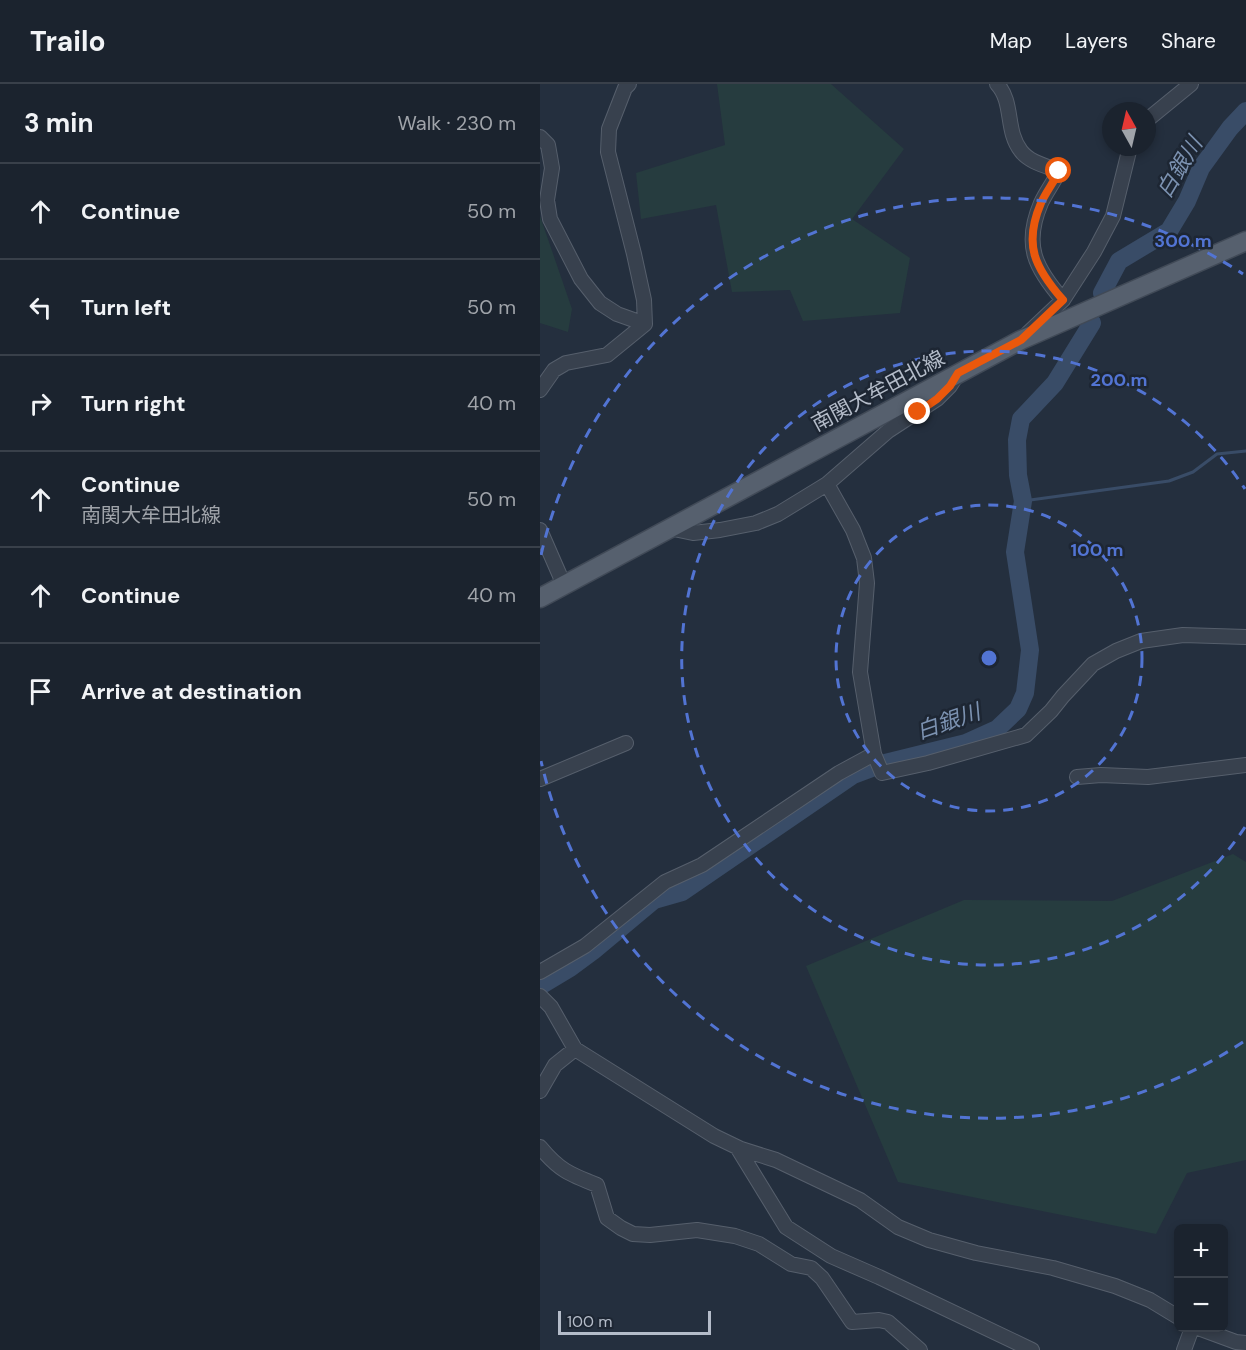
<!DOCTYPE html>
<meta charset="utf-8">
<style>
:root{--surface:#1b232e;--page:#282f3a;--text:#f1f3f6;--muted:#a0a4aa;--line:#39404a}
body{margin:0;font-family:"DM Sans","Noto Sans JP",sans-serif;background:var(--page);color:var(--text)}
.controls{position:absolute;right:18px;bottom:18px;display:grid;overflow:hidden;border-radius:9px;box-shadow:0 3px 9px #0003}
.controls button{width:54px;height:54px;display:grid;place-items:center;padding:0;border:0;border-bottom:2px solid var(--line);background:var(--surface);color:var(--text);font:30px sans-serif}
.compass{position:absolute;left:562px;top:18px;width:54px;height:54px;border-radius:50%;background:var(--surface);box-shadow:0 3px 9px #0003;rotate:352deg}
.scale{position:absolute;left:18px;bottom:15px;width:153px;box-sizing:border-box;padding-left:6px;border:3px solid #b4bcc9;border-top:0;font-size:16px;line-height:21px;white-space:nowrap;color:#b4bcc9;-webkit-text-stroke:4px #1d2633;paint-order:stroke}
.stop{position:absolute;width:18px;height:18px;margin:-14px;border:4px solid #ea580c;border-radius:50%;background:#fff}
.stop.end{background:#ea580c;border-color:#fff;box-shadow:0 2px 6px #0008}
.list{margin:0;padding:0;list-style:none}
h2{display:flex;justify-content:space-between;align-items:center;height:78px;margin:0;padding:0 24px;font-size:26px}
h2 small{font-size:20px;font-weight:400;color:var(--muted)}
.list li{display:grid;grid-template-columns:39px 1fr auto;gap:18px;align-items:center;box-sizing:border-box;height:96px;padding:0 24px;border-top:2px solid var(--line)}
.list b{display:block;font-size:22px;white-space:nowrap}
.list p{margin:0;font-size:20px;white-space:nowrap;color:var(--muted)}
.list em{font-size:20px;font-style:normal;color:var(--muted)}
.icon{flex:none;width:33px;height:33px;fill:none;stroke:currentColor;stroke-width:2;stroke-linecap:round;stroke-linejoin:round}
.map{position:relative;flex:none;width:706px;height:1266px;overflow:hidden}
header{display:flex;align-items:center;gap:36px;box-sizing:border-box;height:84px;padding:0 30px;background:var(--surface);border-bottom:2px solid var(--line)}
header strong{font-size:28px}
nav{display:flex;gap:33px;margin-inline-start:auto;font-size:21px}
main{display:flex}
aside{flex:1;background:var(--surface)}
.map>svg:first-child{display:block}
.green{fill:#263c3f}
.lines{fill:none;stroke-linecap:round;stroke-linejoin:round}
.stream{stroke:#394c67;stroke-width:3}
.river{stroke:#394c67;stroke-width:18}
.minor-casing{stroke:#565f6c;stroke-width:16}
.major-casing{stroke:#414a57;stroke-width:21}
.minor{stroke:#38414e;stroke-width:14}
.major{stroke:#56606e;stroke-width:18}
.route{stroke:#ea580c;stroke-width:8}
.ring{fill:none;stroke:#5274d3;stroke-width:3;stroke-dasharray:10 8}
.labels{text-anchor:middle;stroke-width:5;stroke-linejoin:round;paint-order:stroke}
.street-label{font-size:21px;fill:#b4bcc9;stroke:#1d2633}
.water-label{font-size:22px;font-style:italic;fill:#7c92b1;stroke:#1d2633}
.centre{fill:#5274d3;stroke:#1d2633;stroke-width:3}
.ring-label{font-size:18px;text-anchor:middle;font-weight:bold;fill:#5274d3;stroke:#1d2633;stroke-width:5;stroke-linejoin:round;paint-order:stroke}
</style>
<header>
<strong>Trailo</strong>
<nav><a>Map</a><a>Layers</a><a>Share</a></nav>
</header>
<main>
<aside>
<h2>3 min<small>Walk · 230 m</small></h2>
<ul class="list">
<li><svg class="icon" aria-label="ahead" viewBox="0 0 24 24"><path d="M12 20V5M6 11l6-6 6 6"/></svg><div><b>Continue</b></div><em>50 m</em></li>
<li><svg class="icon" aria-label="left" viewBox="0 0 24 24"><path d="M17 20v-9H6M10 6l-5 5 5 5"/></svg><div><b>Turn left</b></div><em>50 m</em></li>
<li><svg class="icon" aria-label="right" viewBox="0 0 24 24"><path d="M7 20v-9h11M14 6l5 5-5 5"/></svg><div><b>Turn right</b></div><em>40 m</em></li>
<li><svg class="icon" aria-label="ahead" viewBox="0 0 24 24"><path d="M12 20V5M6 11l6-6 6 6"/></svg><div><b>Continue</b><p>南関大牟田北線</p></div><em>50 m</em></li>
<li><svg class="icon" aria-label="ahead" viewBox="0 0 24 24"><path d="M12 20V5M6 11l6-6 6 6"/></svg><div><b>Continue</b></div><em>40 m</em></li>
<li><svg class="icon" aria-label="arrive" viewBox="0 0 24 24"><path d="M6 21V4h12l-3 4 3 4H6"/></svg><div><b>Arrive at destination</b></div></li>
</ul>
</aside>
<div class="map">
<svg width="706" height="1266" viewBox="0 0 706 1266">
<rect width="100%" height="100%" fill="#242f3e"/>
<path class="green" d="M177,0H291L364,65L312,135L370,174L360,229L263,237L250,206L192,208L176,121L101,135L96,89L185,61Z
M0,132L32,225L28,248L0,239Z
M693,770L706,778V1076L647,1089L616,1150L358,1098L266,882L424,816L572,817Z"/>
<g class="lines">
<path class="stream" d="M483,417L629,397L653,388L677,370L706,367"/>
<path class="river" d="M562,209L579,177L629,147L647,117L661,84L690,44L706,27
M0,902L30,884L53,867L114,816L142,808L313,691L345,679L426,659L457,645L478,625L485,609L490,566L475,468L483,417L478,391L477,356L481,335L515,299L552,239"/>
<defs>
<path id="minor" d="M89,0L85,4L69,45L68,68L94,170L104,216L105,240
M457,0C474,18 465,47 481,67C489,78 506,82 519,87C514,98 506,108 501,119C483,161 495,184 523,216
M607,36L651,0
M0,53L8,61L12,84L7,116L10,135L41,195L60,219L77,230L105,240
M488,249L523,216L554,168L573,132L590,63
M0,306L14,286L26,279L67,271L105,240
M287,400L313,446L324,474L327,499L320,588L334,670
M129,444L153,449L180,446L216,439L238,430L287,400L348,347L397,315L410,302L417,291
M0,446L24,501
M537,693L561,691L608,693L706,681
M0,695L86,659
M0,888L45,862L125,798L162,781L299,689L334,670L342,689L388,679L486,651L511,627L523,612L553,580L576,567L601,557L643,551L706,553
M0,912L11,923L35,965L174,1052L201,1065L236,1076L320,1116L358,1143L389,1156L436,1169L513,1184L575,1202L610,1216L638,1233
M0,1007L15,981L35,965
M0,1063C19,1086 29,1090 57,1101L67,1134L81,1144L93,1150L110,1151L157,1146L195,1152L219,1160L251,1180L271,1184L282,1194L312,1238L339,1236L348,1238L380,1266
M197,1063L246,1143L291,1172L339,1193L492,1266
M658,1244L696,1258L706,1259
M644,1266L652,1244"/>
<path id="major" d="M0,514L481,256L706,157"/>
</defs>
<use href="#minor" class="minor-casing"/>
<use href="#major" class="major-casing"/>
<use href="#minor" class="minor"/>
<use href="#major" class="major"/>
</g>
<g class="lines">
<path class="route" d="M378,328L397,315L410,302L418,289L481,256L523,216C495,184 483,161 501,119C506,108 514,98 519,87"/>
</g>
<g class="ring">
<circle cx="449" cy="574" r="153"/>
<path d="M705 743A307 307 0 1 1 705 405"/>
<path d="M703 958A460 460 0 0 1 1 677M1 471A460 460 0 0 1 703 190"/>
</g>
<g class="labels">
<g class="street-label">
<text transform="translate(338 307) rotate(-28)" y="7">南関大牟田北線</text>
</g>
<g class="water-label">
<text transform="translate(639 83) rotate(-59)" y="8">白銀川</text>
<text transform="translate(408 637) rotate(-19)" y="8">白銀川</text>
</g>
</g>
<circle cx="449" cy="574" r="9" class="centre"/>
<g class="ring-label">
<text x="643" y="163">300 m</text>
<text x="579" y="302">200 m</text>
<text x="557" y="472">100 m</text>
</g>
</svg>
<div class="controls">
<button>+</button>
<button>−</button>
</div>
<svg class="compass" viewBox="-18 -18 36 36"><path d="M0-13l5 13h-10z" fill="#e53935"/><path d="M0 13l5-13h-10z" fill="#a0a4aa"/></svg>
<div class="scale">100 m</div>
<div class="stop" style="left:519px;top:87px"></div>
<div class="stop end" style="left:378px;top:328px"></div>
</div>
</main>
